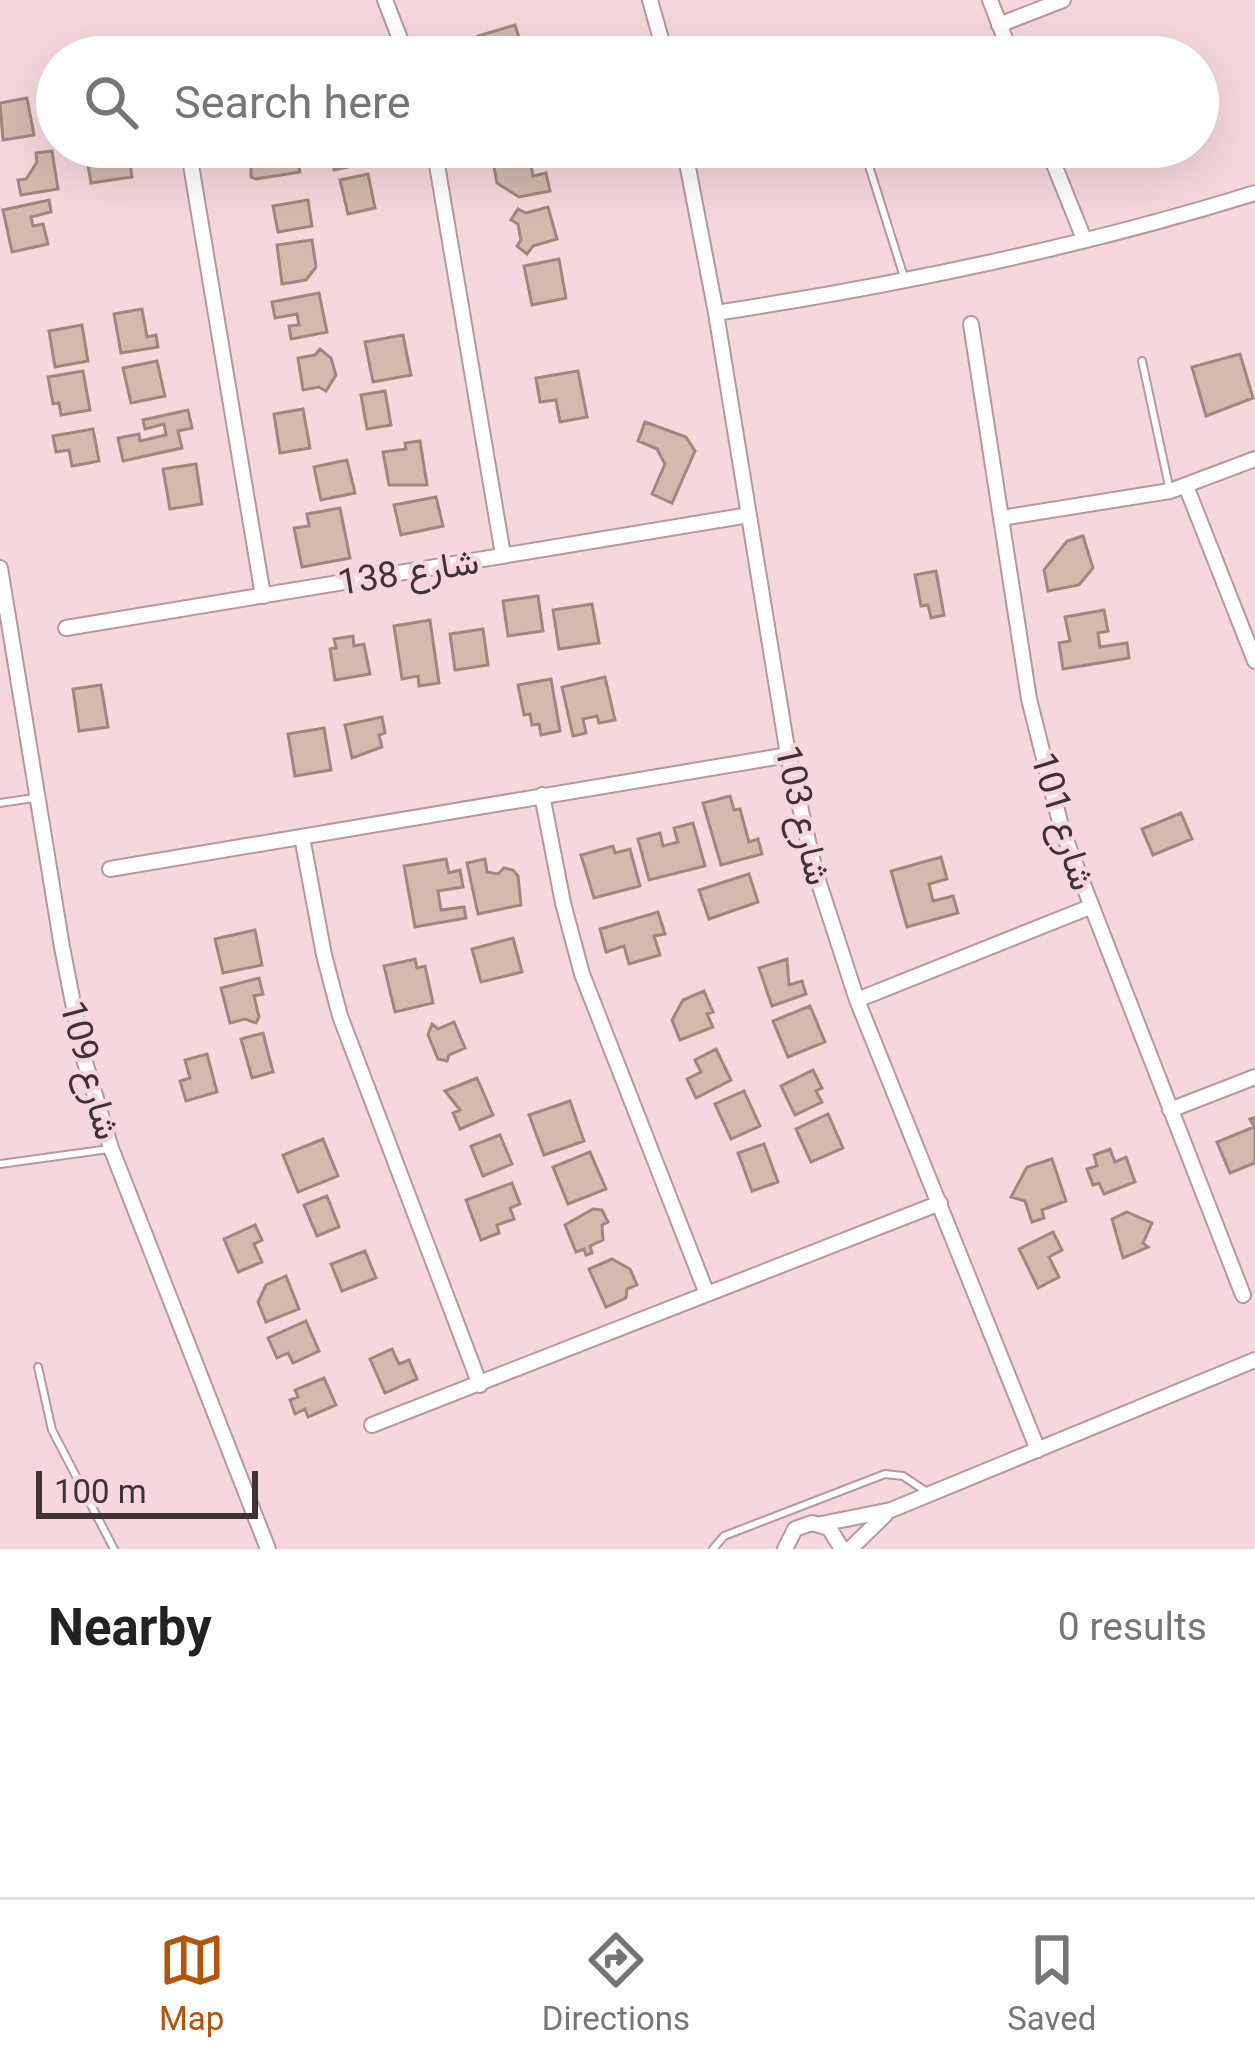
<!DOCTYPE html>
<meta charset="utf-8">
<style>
:root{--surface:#fff;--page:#f2f2f2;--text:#222;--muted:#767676;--line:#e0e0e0;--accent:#b45309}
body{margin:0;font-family:Roboto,Vazirmatn,sans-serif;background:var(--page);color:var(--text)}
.scale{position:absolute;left:36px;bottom:30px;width:222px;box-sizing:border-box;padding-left:12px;border:6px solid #3f3335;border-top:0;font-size:33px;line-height:42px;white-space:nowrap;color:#3f3335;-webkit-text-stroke:9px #f6d8dc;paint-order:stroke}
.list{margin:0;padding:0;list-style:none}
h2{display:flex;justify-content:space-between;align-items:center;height:156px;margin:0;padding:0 48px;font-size:51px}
h2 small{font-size:39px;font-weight:400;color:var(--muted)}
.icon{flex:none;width:66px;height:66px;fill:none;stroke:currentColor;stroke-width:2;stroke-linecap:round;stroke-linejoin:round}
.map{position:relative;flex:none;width:1255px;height:1549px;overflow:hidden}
.search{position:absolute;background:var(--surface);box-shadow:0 12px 48px #0002;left:36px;right:36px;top:36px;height:132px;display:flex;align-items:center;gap:30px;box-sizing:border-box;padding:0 42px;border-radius:66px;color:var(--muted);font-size:45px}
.sheet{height:348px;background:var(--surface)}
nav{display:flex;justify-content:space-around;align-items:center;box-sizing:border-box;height:168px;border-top:3px solid var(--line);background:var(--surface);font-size:33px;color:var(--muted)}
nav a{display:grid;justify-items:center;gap:6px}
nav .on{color:var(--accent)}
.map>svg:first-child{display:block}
.building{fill:#d3b9ae;stroke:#a1887e;stroke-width:3}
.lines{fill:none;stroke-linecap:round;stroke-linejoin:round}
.lane-casing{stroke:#b5999c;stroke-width:10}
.street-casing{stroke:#b5999c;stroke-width:18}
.lane{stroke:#fff;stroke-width:6}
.street{stroke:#fff;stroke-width:14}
.labels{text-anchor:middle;stroke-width:9;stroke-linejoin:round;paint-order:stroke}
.street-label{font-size:36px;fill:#3f3335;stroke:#f6d8dc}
</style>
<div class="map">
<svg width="1255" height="1549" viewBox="0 0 1255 1549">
<rect width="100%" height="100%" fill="#f6d8dc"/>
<path class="building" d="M515,25L525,57H485L478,36Z
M27,98L34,135L3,140L0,103Z
M253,147H295L300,172L256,179L251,177V166L268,163L266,153L256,154Z
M329,147H378L380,160L334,170Z
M100,150L118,165L130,163L132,177L91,183L86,153Z
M52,151L58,189L21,195L18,180L26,179L37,162L36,153Z
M530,160L533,176L546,173L550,191L519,197L497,183L494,167Z
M368,174L375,208L348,214L340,180Z
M49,200L51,212L31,217L33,226L43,224L48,244L12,252L3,210Z
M308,200L312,226L278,232L273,206Z
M548,207L557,239L533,246L527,254L517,246L521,240L518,224L511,220L518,209L526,213Z
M312,240L316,267L306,280L282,284L277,245Z
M559,259L566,298L532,305L524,266Z
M319,293L327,332L291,339L289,326L299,325L297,314L275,318L272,302Z
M142,309L147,337L156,335L158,347L121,353L114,314Z
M82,325L88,361L55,367L49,331Z
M403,335L411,375L373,382L365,342Z
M320,349L331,358L336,375L326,391L319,387L303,390L298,358L315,355Z
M1240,354L1253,398L1206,416L1192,367Z
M157,361L165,396L131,403L123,368Z
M83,371L90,410L61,415L59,403L53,404L48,377Z
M578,371L587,417L560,422L556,400L540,402L536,378Z
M385,391L391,425L367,429L361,395Z
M303,409L310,448L280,453L274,414Z
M188,410L192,428L178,431L182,448L123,461L118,438L139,434L140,441L166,435L164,424L145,429L143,420Z
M645,422L686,437L695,451L672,503L652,494L665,464L657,449L638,441Z
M93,429L99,461L72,466L69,450L56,452L53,436Z
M420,441L427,485H389L383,452L406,449L405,443Z
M347,460L355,493L321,500L314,467Z
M196,464L202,504L170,509L163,469Z
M436,497L443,526L401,535L394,505Z
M340,508L350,558L302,567L294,528L309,526L307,514Z
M1083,536L1093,568L1079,585L1048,591L1044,570L1067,541Z
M936,571L944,615L931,618L928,605L921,606L915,575Z
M538,596L543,631L508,636L503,601Z
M592,604L599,643L559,649L553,610Z
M1104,610L1108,631L1098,633L1100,647L1127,643L1129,658L1063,669L1059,643L1070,641L1065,617Z
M430,620L439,683L419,686L418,676L402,679L394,626Z
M483,629L488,665L455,670L450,634Z
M353,636L354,646L364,644L370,674L335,680L330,649L336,648L334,639Z
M605,677L615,720L599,723L597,716L583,719L586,733L573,736L562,687Z
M551,679L560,731L541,735L539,724L532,725L530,714L524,715L518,685Z
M101,685L108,727L79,731L73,689Z
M382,717L385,733L379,735L382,747L352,758L345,725Z
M324,728L331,770L295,776L288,734Z
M730,796L734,810L740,809L749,842L758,839L762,854L721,865L703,803Z
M1181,813L1192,839L1153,855L1142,829Z
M693,823L705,866L649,880L638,839L660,833L663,846L678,842L674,828Z
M613,846L615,853L630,849L640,886L594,898L581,855Z
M941,857L947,879L929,884L933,901L953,896L958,913L907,927L891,871Z
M446,859L449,873L460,870L463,887L438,891L441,910L464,907L466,918L415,927L404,866Z
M485,859L487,872L498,874L504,868L513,870L518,876L521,905L478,914L467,863Z
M749,874L758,902L709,919L699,890Z
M658,912L665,934L654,936L660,955L629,964L624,946L606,952L600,929Z
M255,930L262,965L223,973L215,939Z
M513,938L522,972L481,982L472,949Z
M415,959L417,968L425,966L433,1003L395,1012L384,966Z
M787,959L789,985L802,981L806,994L772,1006L759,968Z
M259,978L263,994L254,996L259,1017L256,1023L245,1019L230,1023L221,988Z
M704,991L713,1012L707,1014L713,1027L680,1040L672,1020L683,1000Z
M810,1006L825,1042L788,1057L773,1021Z
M454,1022L465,1048L449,1055L447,1061L438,1059L428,1035L432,1024L438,1029Z
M263,1033L273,1072L252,1078L241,1039Z
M716,1049L731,1080L696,1098L687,1079L701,1072L695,1060Z
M207,1054L217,1092L186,1101L180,1081L190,1078L185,1060Z
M813,1070L822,1088L816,1091L822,1102L795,1115L781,1086Z
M477,1078L493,1115L460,1129L453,1113L460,1110L445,1091Z
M744,1091L760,1126L731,1139L715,1104Z
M570,1101L584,1141L544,1155L529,1115Z
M828,1114L843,1148L811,1162L796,1129Z
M1255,1117V1163L1230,1173L1217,1142L1254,1127L1250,1119Z
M500,1135L512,1164L483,1176L471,1146Z
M323,1139L338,1176L298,1192L283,1155Z
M764,1144L778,1182L752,1191L738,1153Z
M1110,1149L1115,1162L1126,1157L1135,1182L1104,1194L1099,1183L1093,1185L1087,1169L1097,1166L1094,1155Z
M590,1152L606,1189L568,1204L553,1167Z
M1052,1159L1066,1201L1042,1210L1044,1218L1032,1222L1025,1201L1011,1197L1027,1167Z
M512,1183L520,1204L510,1208L514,1219L497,1225L499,1233L481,1240L466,1200Z
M327,1196L339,1227L317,1236L304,1205Z
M593,1209L602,1210L608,1222L602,1225L603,1240L590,1246L592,1253L586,1255L584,1249L576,1252L565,1225Z
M1127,1212L1152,1223L1143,1243L1148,1247L1123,1258L1112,1219Z
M255,1225L262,1240L254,1244L262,1262L238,1272L224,1239Z
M1053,1232L1062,1250L1049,1257L1059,1277L1038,1288L1019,1249Z
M365,1251L376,1278L342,1291L331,1264Z
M612,1259L630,1269L637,1285L627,1289L626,1298L606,1307L589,1269Z
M286,1276L299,1309L266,1322L258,1302L266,1285Z
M306,1321L319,1351L293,1363L288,1353L277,1358L268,1338Z
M392,1349L399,1364L409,1360L417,1379L385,1393L370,1359Z
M324,1378L336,1405L308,1417L305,1409L295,1414L290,1400L298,1397L295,1390Z"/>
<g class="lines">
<defs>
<path id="lane" d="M863,147L904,277
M1142,361L1170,491
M0,803L34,798
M0,1164L109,1149
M38,1367L52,1430L114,1549
M713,1549L724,1536L885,1474L903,1476L927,1492"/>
<path id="street" d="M385,0L407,57
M650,0L666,57
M990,0L1012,57
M999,25L1063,0
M188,147L263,596
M434,147L503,555
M684,147L716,313L788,755L815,871L857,1000L1038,1450
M1047,147L1084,239
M716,313C898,285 1079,248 1255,193
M971,324L1029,699L1062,830L1243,1295
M1186,486L1255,661
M1001,518L1170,491L1255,459
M0,568L62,947L84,1059L111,1148L268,1549
M66,628L749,515
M542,795L563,903L582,974L707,1294
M302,837L324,955L340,1016L480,1385
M110,869L788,755
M857,1000L1090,907
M1170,1110L1255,1077
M372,1425L940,1203
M821,1524L891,1510L1255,1360
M785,1549L795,1529L812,1523L829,1528L842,1549
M850,1549L885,1515"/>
</defs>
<use href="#lane" class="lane-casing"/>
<use href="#street" class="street-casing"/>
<use href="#lane" class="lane"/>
<use href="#street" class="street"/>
</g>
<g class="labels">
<g class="street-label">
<text transform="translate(408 571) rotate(-9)" y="13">شارع 138</text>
<text transform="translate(804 815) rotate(77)" y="13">شارع 103</text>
<text transform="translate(1064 821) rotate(73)" y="13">شارع 101</text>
<text transform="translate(91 1070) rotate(75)" y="13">شارع 109</text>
</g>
</g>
</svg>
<div class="scale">100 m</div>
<div class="search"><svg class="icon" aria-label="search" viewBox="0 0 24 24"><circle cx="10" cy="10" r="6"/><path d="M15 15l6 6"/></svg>Search here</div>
</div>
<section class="sheet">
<h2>Nearby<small>0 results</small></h2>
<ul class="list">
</ul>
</section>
<nav>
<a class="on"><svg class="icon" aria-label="map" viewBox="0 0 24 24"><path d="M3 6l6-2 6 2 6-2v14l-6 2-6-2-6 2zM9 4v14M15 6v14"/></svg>Map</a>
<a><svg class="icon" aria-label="directions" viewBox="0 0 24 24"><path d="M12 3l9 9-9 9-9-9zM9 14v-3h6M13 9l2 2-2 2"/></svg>Directions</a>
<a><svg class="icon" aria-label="saved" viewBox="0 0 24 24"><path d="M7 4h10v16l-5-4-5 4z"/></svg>Saved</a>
</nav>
